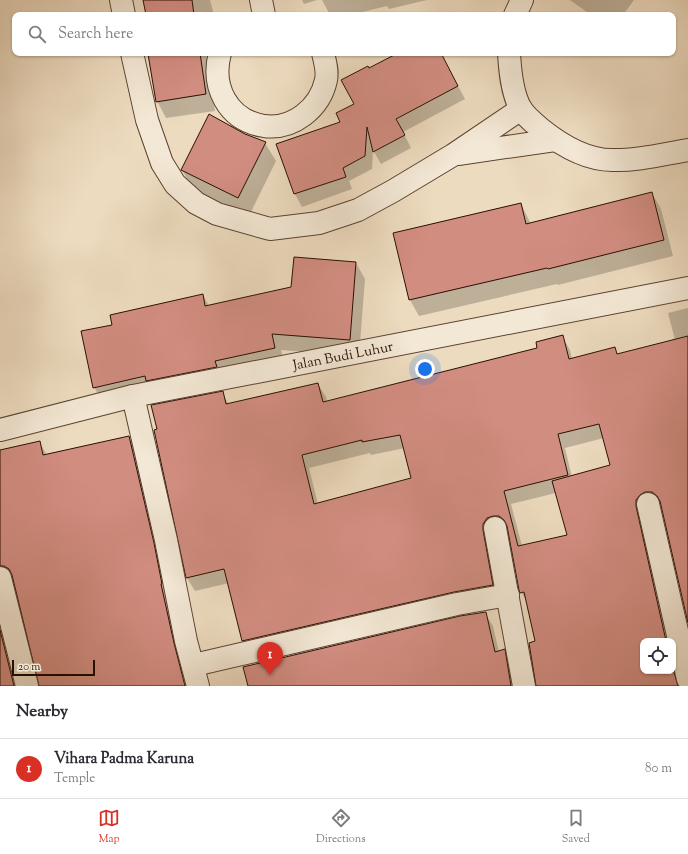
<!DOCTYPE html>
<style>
:root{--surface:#fff;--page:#f2f2f3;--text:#2b2b33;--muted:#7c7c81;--line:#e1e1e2;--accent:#d93025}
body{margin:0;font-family:"Sorts Mill Goudy",serif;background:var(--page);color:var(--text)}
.controls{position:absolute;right:12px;bottom:12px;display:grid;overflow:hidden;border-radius:8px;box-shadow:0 1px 3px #0004}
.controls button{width:36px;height:36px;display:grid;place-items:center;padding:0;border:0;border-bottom:1px solid var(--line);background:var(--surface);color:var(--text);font:20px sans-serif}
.scale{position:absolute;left:12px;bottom:10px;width:83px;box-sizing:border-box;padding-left:4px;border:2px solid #2a0f03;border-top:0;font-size:11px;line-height:14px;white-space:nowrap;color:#2a0f03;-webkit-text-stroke:3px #f3e8d5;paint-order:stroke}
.you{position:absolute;left:425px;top:369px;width:14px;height:14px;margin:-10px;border:3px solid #fff;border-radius:50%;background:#1a73e8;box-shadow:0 0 0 6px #1a73e833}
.badge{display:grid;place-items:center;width:26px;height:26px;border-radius:50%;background:var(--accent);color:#fff;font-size:13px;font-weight:700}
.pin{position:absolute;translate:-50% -33px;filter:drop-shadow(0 1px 2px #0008)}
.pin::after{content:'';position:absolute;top:21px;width:14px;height:12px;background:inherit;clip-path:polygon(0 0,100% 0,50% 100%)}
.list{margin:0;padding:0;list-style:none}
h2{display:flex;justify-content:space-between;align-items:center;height:52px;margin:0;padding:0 16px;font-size:17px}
h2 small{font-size:13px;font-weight:400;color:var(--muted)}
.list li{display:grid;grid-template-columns:26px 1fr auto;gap:12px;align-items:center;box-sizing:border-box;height:60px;padding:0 16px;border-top:1px solid var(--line)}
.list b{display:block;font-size:15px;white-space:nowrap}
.list p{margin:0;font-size:13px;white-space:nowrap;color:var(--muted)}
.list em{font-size:13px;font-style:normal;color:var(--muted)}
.icon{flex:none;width:22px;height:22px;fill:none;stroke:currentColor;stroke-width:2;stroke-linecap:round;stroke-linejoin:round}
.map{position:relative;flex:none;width:688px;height:686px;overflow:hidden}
.search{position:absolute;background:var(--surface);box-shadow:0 1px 3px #0004;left:12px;right:12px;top:12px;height:44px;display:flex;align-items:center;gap:10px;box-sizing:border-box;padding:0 14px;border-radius:8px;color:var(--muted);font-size:15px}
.sheet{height:112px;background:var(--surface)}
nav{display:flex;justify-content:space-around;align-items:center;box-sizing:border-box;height:56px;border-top:1px solid var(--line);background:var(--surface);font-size:11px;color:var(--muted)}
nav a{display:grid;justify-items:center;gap:2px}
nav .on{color:var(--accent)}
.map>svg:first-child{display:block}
.shadow{fill:#0003;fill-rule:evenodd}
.building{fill:#d28d81;stroke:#2a0f03;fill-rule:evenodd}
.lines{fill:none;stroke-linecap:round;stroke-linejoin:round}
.street-casing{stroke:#5b4232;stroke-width:24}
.street{stroke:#f3e8d5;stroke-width:22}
.labels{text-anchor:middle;stroke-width:3;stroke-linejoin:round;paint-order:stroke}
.street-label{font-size:14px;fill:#2a0f03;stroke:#f3e8d5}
</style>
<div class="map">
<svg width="688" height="686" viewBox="0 0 688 686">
<rect width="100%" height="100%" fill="#eddbbf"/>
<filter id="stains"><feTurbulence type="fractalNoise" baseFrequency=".005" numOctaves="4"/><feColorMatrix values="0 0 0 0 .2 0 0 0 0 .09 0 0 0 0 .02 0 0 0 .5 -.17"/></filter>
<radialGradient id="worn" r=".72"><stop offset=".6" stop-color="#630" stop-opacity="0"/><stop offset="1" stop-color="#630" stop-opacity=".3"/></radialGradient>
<path class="shadow" d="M144,0H210L214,15H147Z
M302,0H317L304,4Z
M322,0H427L389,9L387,6L350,15H330Z
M570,0H634L623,15H591Z
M155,53H206L215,111L166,118L157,101Z
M400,53H440L465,99L403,132L411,148L381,164L373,150L372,169L349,181L352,189L302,207L295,194L278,144L342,122L355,104L369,69Z
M245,134L265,143L276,161L249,216L193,189L182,170Z
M652,193L661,209L673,256L558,285L557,284L419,316L410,300L394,234L521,204L531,224Z
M356,263L365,279L359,356L281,350L284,364L104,404L94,387L113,325L203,295L209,306L292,288Z
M688,308V619L662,507L653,505L670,641H643V671H673V652L681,686H537L536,642L528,604L520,590L509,530L507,529H501L500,598L251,654L243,641L229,583L195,591L187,578L222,392L229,405L318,384L326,397L327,402L539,349L562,336L570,350L572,359L614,348L618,355L675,340L668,313ZM604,438L611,466L572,477L565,448ZM405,448L412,479L318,504L309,468L370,453L371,455ZM556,493L568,535L522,546L511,504Z
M129,437L137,450L188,686H40L15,581L12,579H4L0,582V451L39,442L47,455Z
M485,613L493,626L499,652L504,650L512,664L516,686H249Z
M0,615L18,686H0Z"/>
<path class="building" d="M143,0H192L194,15H146Z
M153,53H200L206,94L156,102L148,54Z
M398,53H441L458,86L396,119L405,135L373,152L367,127L365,156L343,168L346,177L294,194L276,144L340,122L336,113L354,104L341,80L368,66L369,68Z
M209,114L245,134L266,142L238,198L181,170Z
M652,192L664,240L548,269L547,268L409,300L393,233L521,203L526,224Z
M294,257L356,262L350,340L272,334L275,348L215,361L217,367L146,381L145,376L93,388L81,331L112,325L110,315L203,294L205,306L291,287Z
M563,335L569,359L615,347L617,354L688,336V623L660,501L657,496L652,492H645L640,495L636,500V506L666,641H643V671H673V669L678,686H536L529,643L535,641L524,592L520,593L519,590L507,526L504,520L499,516H493L487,518L483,524V530L493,585L454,592L242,641L224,569L186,578L154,430L157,429L151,405L223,391L226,404L318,383L323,402L537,348L536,342ZM599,424L610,465L552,481L567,535L518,546L504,491L568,475L558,434ZM400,435L411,478L314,504L302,455L362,440V442Z
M129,436L154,543L162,584H161L174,643L185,686H39L12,575L9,569L4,566H0V450L40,441L43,455Z
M486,612L495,652L505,649L511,686H248L243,667L460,616Z
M0,630L14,686H0Z"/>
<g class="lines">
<defs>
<g id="street">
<path d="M121,0L124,15"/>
<path d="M261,0L264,15"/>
<path d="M515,15L522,0"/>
<path d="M132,53L147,120L162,163L175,184L196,203L217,214L270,229L319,223L358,210L393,191L453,155L521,109"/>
<path d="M220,53C211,86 227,120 264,126C293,130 320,108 326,80C328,71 325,62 323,53"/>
<path d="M509,53C510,71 512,94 521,109C526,117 534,123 541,129C561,145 585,160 612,160C637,161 664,154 688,150"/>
<path d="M458,154L555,140"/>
<path d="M133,396L166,540L186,641L198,686"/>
<path id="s1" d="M0,430L133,396L688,288"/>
<path d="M648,504L688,679"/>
<path d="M495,528L524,686"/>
<path d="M0,578L27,686"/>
<path d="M194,665L457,604L508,595"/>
</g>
</defs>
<use href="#street" class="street-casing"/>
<use href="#street" class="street"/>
</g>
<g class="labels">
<g class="street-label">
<text dy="5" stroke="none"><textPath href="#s1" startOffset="351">Jalan Budi Luhur</textPath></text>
</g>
</g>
<rect width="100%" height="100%" filter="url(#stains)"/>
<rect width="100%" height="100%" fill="url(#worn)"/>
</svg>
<div class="controls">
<button><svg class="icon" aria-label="locate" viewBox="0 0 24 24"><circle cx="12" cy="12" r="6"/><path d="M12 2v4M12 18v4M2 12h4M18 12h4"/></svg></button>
</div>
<div class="scale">20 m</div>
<div class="you"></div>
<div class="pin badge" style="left:270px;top:675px">1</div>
<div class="search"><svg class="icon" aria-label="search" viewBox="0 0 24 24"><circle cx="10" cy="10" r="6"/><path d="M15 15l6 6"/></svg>Search here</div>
</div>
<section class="sheet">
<h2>Nearby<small></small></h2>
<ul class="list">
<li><span class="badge">1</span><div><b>Vihara Padma Karuna</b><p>Temple</p></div><em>80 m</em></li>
</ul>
</section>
<nav>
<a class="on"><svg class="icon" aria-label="map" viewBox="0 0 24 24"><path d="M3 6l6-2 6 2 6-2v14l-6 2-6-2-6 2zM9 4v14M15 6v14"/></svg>Map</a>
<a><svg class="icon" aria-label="directions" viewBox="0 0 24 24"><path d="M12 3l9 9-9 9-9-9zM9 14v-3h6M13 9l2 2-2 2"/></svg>Directions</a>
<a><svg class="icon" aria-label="saved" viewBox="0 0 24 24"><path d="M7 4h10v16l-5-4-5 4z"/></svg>Saved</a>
</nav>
